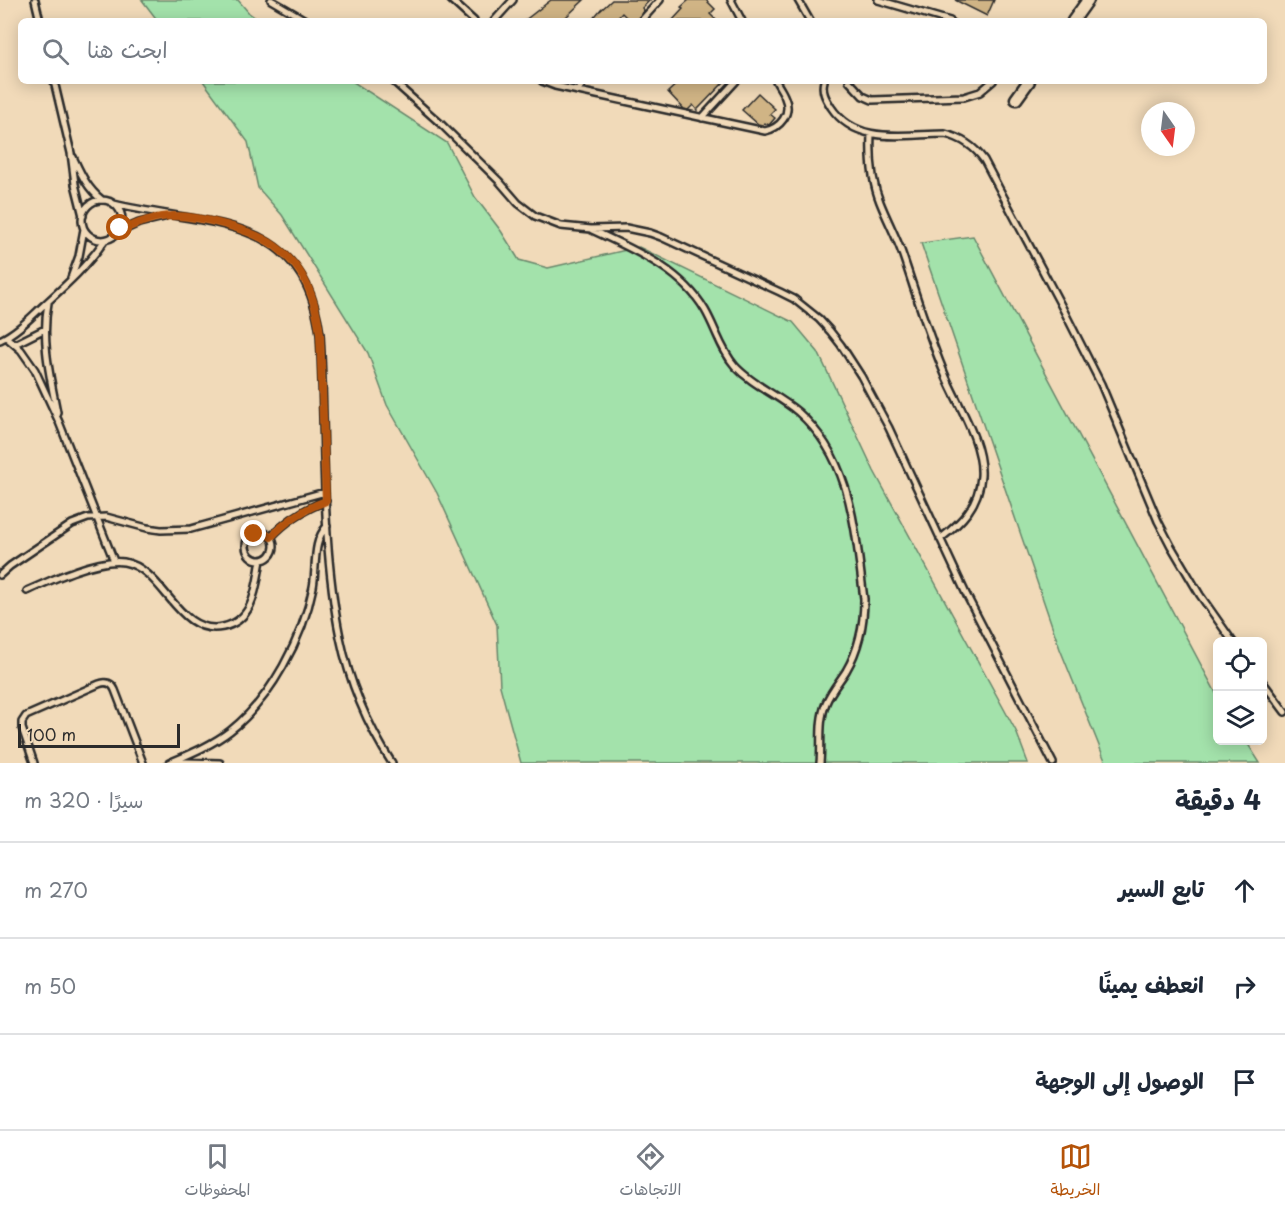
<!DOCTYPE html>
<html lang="ar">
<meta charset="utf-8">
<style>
:root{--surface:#fff;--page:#f6f6f7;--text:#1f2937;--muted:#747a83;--line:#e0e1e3;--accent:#b45309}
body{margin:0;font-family:"Playpen Sans","Playpen Sans Arabic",sans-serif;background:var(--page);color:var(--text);direction:rtl}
.controls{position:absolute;right:18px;bottom:18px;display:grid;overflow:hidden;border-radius:9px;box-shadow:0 3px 15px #0003}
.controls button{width:54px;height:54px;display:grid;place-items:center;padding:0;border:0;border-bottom:2px solid var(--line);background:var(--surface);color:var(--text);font:30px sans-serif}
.compass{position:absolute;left:1141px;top:102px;width:54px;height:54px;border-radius:50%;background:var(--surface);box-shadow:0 3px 15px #0003;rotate:166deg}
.scale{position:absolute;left:18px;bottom:15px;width:162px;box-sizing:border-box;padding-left:6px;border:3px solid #2b2b2b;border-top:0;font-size:16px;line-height:21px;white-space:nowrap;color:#2b2b2b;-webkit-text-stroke:4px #f1dab9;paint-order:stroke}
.stop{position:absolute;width:18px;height:18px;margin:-14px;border:4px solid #b45309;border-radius:50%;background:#fff}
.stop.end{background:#b45309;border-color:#fff;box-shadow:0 2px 6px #0008}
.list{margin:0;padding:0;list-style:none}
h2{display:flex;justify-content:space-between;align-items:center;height:78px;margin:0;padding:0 24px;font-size:26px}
h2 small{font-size:20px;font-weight:400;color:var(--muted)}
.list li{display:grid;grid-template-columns:39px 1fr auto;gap:18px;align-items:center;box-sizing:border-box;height:96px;padding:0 24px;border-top:2px solid var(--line)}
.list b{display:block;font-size:22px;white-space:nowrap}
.list em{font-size:20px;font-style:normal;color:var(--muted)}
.icon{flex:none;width:33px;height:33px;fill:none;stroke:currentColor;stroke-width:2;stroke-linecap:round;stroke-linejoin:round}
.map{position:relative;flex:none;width:1285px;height:763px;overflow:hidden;direction:ltr}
.search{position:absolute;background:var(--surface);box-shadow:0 3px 15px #0003;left:18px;right:18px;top:18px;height:66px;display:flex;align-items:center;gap:15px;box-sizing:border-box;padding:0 21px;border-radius:9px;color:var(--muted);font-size:22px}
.sheet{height:366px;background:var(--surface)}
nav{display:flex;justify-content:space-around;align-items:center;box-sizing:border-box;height:84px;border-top:2px solid var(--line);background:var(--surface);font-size:16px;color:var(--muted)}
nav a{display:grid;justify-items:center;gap:3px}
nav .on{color:var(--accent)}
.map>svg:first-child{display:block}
.green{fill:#a3e2ab;stroke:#67866b;stroke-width:1.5}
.building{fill:#d0b485;stroke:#2b2b2b;stroke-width:1.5}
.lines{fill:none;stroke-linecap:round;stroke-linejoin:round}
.service-casing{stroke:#2b2b2b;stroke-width:10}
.minor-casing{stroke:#2b2b2b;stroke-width:15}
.service{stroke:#f1dab9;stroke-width:5}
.minor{stroke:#f1dab9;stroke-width:10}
.route{stroke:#b45309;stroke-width:8}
</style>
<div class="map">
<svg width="1285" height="763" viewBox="0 0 1285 763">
<rect width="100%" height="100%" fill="#f1dab9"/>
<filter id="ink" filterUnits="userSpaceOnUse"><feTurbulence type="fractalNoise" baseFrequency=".0167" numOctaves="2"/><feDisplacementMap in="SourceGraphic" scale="12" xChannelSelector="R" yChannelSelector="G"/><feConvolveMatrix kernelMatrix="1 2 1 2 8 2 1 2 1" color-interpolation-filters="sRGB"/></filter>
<g filter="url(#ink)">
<path class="green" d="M142,0H238L249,13L260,21H158Z
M203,81H352L447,143L475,197L501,231L519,260L548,268L639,247L793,322L818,352L874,471L1016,731L1028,763H521L500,686L497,625L437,493L387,405L368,353L282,215L258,188L248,142Z
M973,236L1217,695L1218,740L1246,741L1260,763H1106L1060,649L921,243Z"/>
<path class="building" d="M551,0H584L566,17L570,21H524Z
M612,0H650L642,8L644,10L636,21H630L622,13L615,21H591L601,9V10Z
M689,0H706L715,9L710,14L717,21H672L683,9L681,7Z
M955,0H994L987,16Z
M680,81H725L697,110L693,105L688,110L684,109L668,92Z
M758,93L775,109L770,114L775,118L769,125L765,123L762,125L758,124L742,110Z"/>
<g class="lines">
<defs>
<path id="service" d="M35,0L40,21
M271,0L307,21
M451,0L474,21
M731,0L742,21
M798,0L810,21
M878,0L950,21
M494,21L513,0
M641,21L660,0
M54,81L71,153L75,184L83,216
M393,81L441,124L499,181L518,203L535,216L561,226L591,229L626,228L650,233L661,237L780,292L794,299L819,319L830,331L841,345L861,376L889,428L967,596L1053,763
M542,81L555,86L765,131C780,128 792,114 785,98C783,92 779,87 776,81
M824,81C821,91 826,99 831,107C857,146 905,134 945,134C962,138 974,146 984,160L1063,309L1101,384L1158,521L1171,546L1200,595L1233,642
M849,81L863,96L872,100L964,97L980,92L993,81
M577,91L585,81
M702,118L736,81
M871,134C870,157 871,180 880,202C887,220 897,238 903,256C917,297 929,338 946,377C959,407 983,443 981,476C979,505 962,522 940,539
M73,157C81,174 87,188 102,200
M82 220a20 20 0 1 1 40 0a20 20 0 1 1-40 0Z
M114,204C207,227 304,211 320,334C326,434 320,539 340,637C349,681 368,726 392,763
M592,230C634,250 681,269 705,310C716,329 721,350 735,366C752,385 778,395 798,412C853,460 855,532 864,599C864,625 859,649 846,671C839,682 831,691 826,703C818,722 822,743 820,763
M119,232L139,223L164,217
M71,278L79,256L84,229
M48,303C41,340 50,376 57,412
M6,337L21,350L35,370L59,422L114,561
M0,340C17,332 30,318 44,305C67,284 88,265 105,240
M15,344L45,329
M246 546a14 14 0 1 1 28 0a14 14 0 1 1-28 0Z
M271,537C287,520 304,509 326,501
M0,575L10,566L72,524L88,518L106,517L147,528L161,530L191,529L325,492
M27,591C51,580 98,558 124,562C165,569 177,637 223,627C255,620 256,586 261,560
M1262,681L1285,712
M34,763L22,728V722L26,716L99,684C106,681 112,683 115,690L143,763
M169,763C190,754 212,745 230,731C271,699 303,638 313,587C317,566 312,542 327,526
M174,763L186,762L220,763"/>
<path id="minor" d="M1073,21L1088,0
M1016,99L1029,81"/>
</defs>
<use href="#service" class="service-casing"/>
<use href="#minor" class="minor-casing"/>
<use href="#service" class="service"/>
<use href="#minor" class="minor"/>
</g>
</g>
<g class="lines" filter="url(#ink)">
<path class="route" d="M120,228L117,233C134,224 153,216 174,216C201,216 253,230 275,246C282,251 289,258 295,265C311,285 317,309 320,334L326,501C304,509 287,520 271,537L263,533L254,534"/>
</g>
</svg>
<div class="controls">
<button><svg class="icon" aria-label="locate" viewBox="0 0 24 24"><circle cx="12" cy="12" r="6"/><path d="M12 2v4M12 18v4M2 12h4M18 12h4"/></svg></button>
<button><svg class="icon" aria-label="layers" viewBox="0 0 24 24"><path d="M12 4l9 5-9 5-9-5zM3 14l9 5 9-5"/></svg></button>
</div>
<svg class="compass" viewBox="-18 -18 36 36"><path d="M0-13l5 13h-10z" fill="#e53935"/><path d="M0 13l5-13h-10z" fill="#747a83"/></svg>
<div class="scale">100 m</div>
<div class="stop" style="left:120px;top:228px"></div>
<div class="stop end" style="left:254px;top:534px"></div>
<div class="search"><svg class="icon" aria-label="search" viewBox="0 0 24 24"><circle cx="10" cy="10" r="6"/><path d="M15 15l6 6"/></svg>ابحث هنا</div>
</div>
<section class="sheet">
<h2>4 دقيقة<small>سيرًا · 320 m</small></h2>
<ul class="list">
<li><svg class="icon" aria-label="ahead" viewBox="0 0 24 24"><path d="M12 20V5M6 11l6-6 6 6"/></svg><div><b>تابع السير</b></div><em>270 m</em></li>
<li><svg class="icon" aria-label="right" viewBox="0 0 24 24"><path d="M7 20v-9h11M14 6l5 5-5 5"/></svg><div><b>انعطف يمينًا</b></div><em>50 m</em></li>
<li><svg class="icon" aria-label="arrive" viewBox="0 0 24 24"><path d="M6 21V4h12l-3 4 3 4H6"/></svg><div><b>الوصول إلى الوجهة</b></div></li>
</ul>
</section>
<nav>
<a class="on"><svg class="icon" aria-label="map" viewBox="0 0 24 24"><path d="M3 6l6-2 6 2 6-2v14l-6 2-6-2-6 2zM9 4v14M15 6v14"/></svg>الخريطة</a>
<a><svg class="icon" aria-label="directions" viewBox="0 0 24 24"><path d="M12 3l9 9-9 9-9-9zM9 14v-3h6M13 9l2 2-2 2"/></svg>الاتجاهات</a>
<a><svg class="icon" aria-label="saved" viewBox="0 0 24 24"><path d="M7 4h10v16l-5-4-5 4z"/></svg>المحفوظات</a>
</nav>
